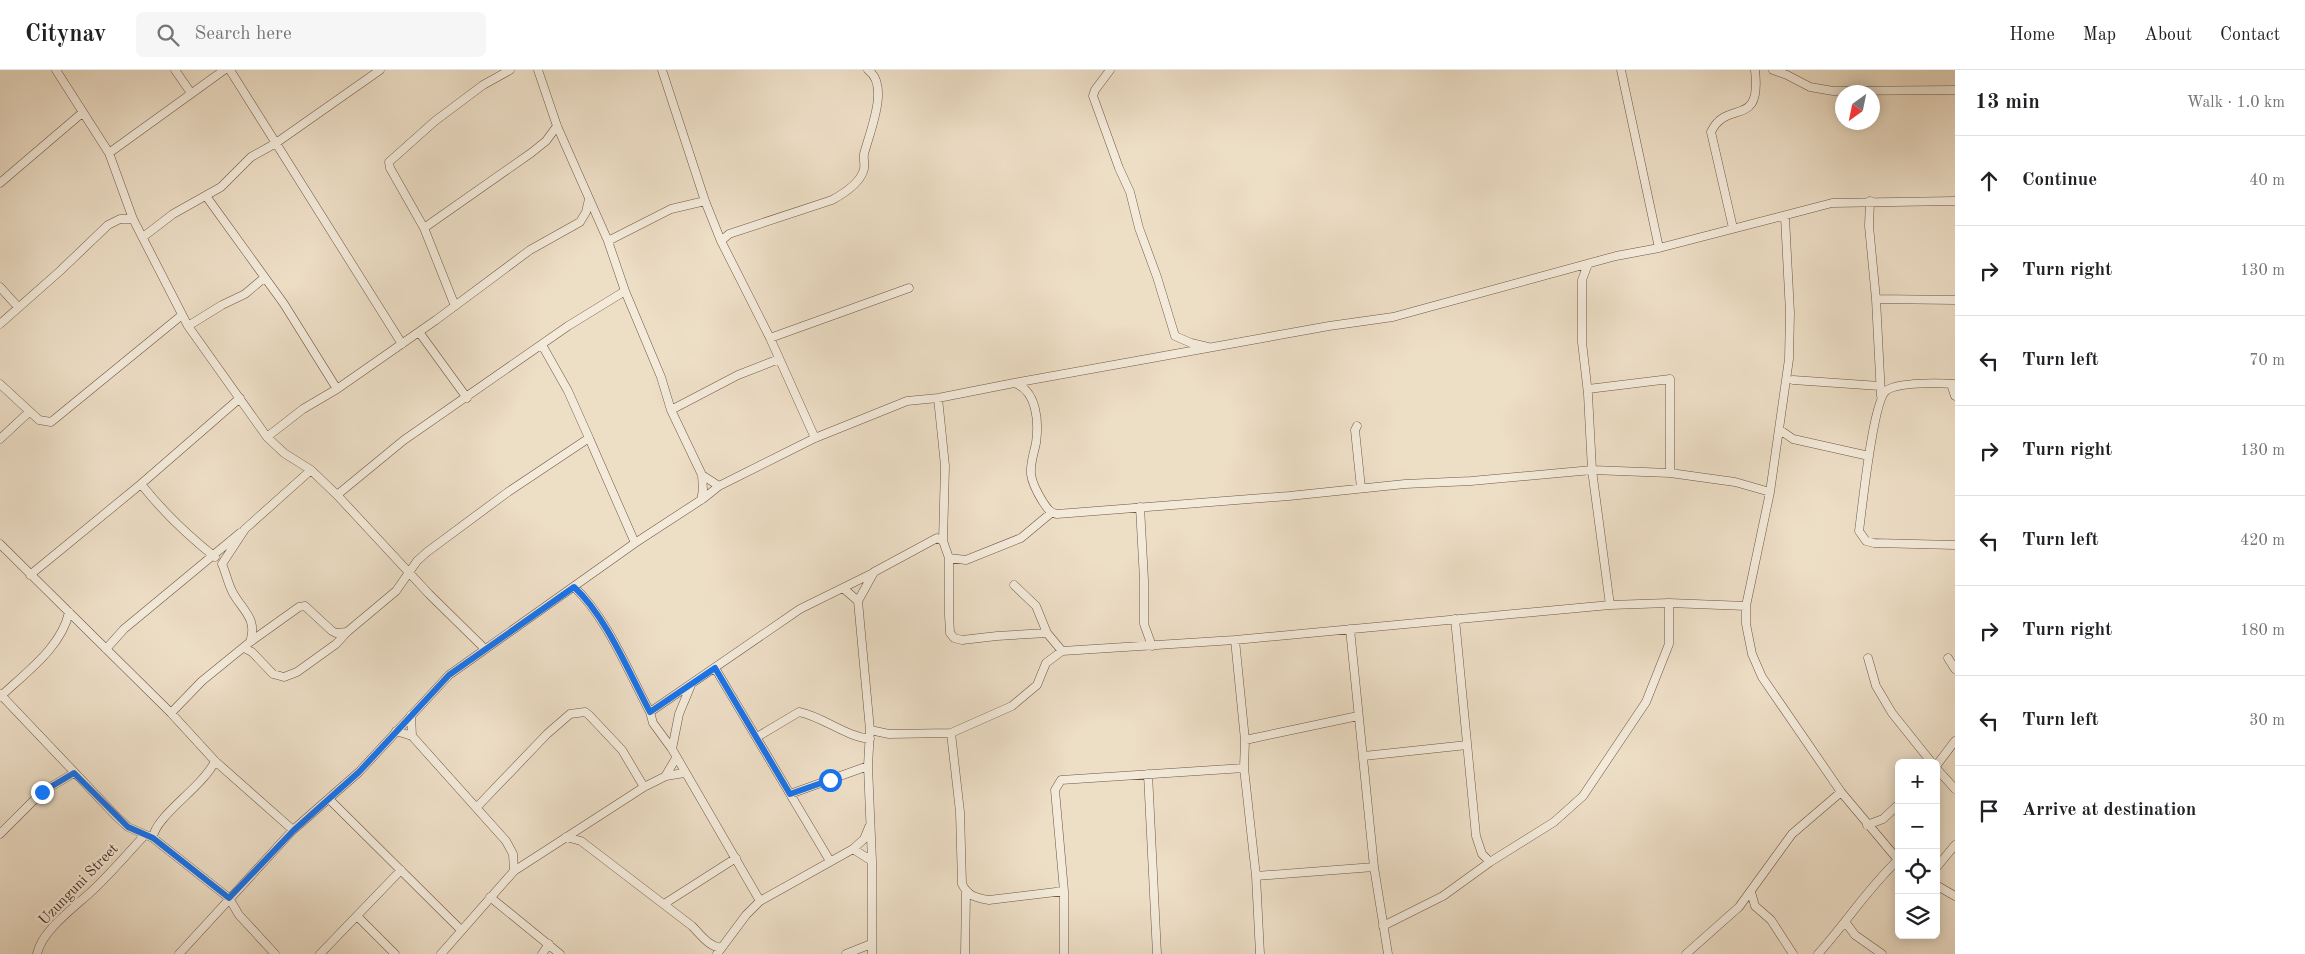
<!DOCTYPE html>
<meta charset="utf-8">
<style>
:root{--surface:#fff;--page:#f6f6f6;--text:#202124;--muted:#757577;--line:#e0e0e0}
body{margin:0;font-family:"Old Standard TT",serif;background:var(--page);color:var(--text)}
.controls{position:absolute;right:15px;bottom:15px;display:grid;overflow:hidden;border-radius:8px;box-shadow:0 2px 12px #0003}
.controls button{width:45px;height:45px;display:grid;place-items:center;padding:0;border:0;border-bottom:1px solid var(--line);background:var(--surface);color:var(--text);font:25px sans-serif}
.compass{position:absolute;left:1835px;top:15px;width:45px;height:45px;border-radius:50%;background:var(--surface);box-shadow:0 2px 12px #0003;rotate:213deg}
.stop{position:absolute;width:15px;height:15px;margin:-11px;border:4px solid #1a73e8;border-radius:50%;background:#fff}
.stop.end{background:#1a73e8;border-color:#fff;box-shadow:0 1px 5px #0008}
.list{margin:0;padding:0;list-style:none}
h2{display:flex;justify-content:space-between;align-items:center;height:65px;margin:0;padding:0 20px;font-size:21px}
h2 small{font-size:16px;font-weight:400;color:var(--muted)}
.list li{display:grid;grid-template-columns:32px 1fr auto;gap:15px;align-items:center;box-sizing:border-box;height:90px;padding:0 20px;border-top:1px solid var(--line)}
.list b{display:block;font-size:19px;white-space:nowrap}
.list em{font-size:16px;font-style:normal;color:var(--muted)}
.icon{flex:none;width:28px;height:28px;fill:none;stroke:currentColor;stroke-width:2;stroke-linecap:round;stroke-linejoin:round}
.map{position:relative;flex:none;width:1955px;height:884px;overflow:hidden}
header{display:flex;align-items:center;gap:30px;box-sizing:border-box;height:70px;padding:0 25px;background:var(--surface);border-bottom:1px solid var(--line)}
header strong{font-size:24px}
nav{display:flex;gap:28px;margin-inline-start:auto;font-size:18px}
.search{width:350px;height:45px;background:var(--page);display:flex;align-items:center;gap:12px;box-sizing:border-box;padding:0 18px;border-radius:8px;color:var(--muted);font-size:19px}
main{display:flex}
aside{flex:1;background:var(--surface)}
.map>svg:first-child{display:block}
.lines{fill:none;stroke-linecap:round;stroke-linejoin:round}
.minor-casing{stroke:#715644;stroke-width:9}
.minor{stroke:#f3eada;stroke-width:8}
.route{stroke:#1a73e8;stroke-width:6}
.labels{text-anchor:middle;stroke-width:4.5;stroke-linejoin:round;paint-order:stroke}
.street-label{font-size:15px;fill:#482919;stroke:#f3eada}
</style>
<header>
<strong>Citynav</strong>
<div class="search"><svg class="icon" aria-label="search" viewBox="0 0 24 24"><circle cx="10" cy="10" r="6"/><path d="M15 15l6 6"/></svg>Search here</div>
<nav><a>Home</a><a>Map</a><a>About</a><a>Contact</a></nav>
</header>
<main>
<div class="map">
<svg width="1955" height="884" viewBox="0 0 1955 884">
<rect width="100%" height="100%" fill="#eddec6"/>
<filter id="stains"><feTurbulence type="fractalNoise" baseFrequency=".004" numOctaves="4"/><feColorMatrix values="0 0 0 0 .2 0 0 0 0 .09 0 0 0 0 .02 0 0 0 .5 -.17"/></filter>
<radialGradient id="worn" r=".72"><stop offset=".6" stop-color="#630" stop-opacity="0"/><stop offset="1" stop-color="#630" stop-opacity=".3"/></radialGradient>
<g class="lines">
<defs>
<path id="minor" d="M56,0L109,83L133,149L188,256L267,367L284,383L311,400L337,425L429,524L484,578
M175,0L191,23
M230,0L402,274
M538,0L557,56L608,171L625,221L661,307L671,340L702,405L719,416L815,368L907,331L938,328L1014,313C1037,320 1039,352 1036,373C1034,383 1030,393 1031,404C1032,414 1038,424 1043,432C1047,438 1050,443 1057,444L1289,426L1405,414L1471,411L1592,400L1670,403L1735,412L1770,422
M662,0L705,131L721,171L770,268L815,368
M1110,0L1095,20L1093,26L1119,98L1130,122L1139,158L1157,207L1175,266L1191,273L1208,277
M1621,0L1659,178L1832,133L1955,131
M1773,0L1787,5L1810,17L1833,21L1955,20
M109,83L224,0
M0,113L82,43
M206,126L284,234L337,319
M1870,131L1869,156L1876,229L1881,326
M1785,147L1790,243L1789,289L1770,422L1746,536V554L1752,584L1762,607L1841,722L1899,791
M424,158L531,83L546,71L557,56
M1733,158L1711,62C1727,28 1762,60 1755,0
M143,167L173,144L221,117L251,87L276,73L380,0
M608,171L671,139L705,131
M721,171L729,164L832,130C843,124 858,115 863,102C866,97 863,90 864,84C870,61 890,15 868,0
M1588,194L1582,210V272L1588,324L1592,400L1610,535
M0,217L18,237
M1876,229L1955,230
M455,236L424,158L390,98L389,92L435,51L483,15L510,0
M0,254L60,201L108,155L120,149H133
M188,256L222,235L245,224L264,208
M419,262L467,328
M770,268L909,218
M1793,310L1880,316
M1014,313L1329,256L1393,247L1616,186L1659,178
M0,314L39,350L51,352L182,245
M1951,314L1955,326
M1955,314C1939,313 1900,312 1887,320C1873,328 1862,440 1859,461L1866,471L1874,473L1955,475
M1588,319L1670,309V403
M938,328L945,396L943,471
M671,340L738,305L779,289
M1357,356L1355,360L1361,418
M1780,360L1793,369L1869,386
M267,367L303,339L337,319L436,250L530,180L580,152L586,142L589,129
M589,368L635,473
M0,369L29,342
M141,414C164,443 186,464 215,487
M337,425L404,370L568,256L625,221
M701,430L703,420L702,405
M1140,437L1144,510V554L1152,576
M0,474L171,643L215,691L293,760
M949,488L966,490L1021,468L1051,443
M30,505L141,414L240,328
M1014,515L1036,536L1047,563L1062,581
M574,517C606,546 629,603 650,642L653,653L672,679L760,831
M843,518L858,531
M1455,549L1476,766L1482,784L1490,792
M1350,559L1374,797L1388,884
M1235,570L1245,670L1244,698L1256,806L1260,884
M250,572L299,537L305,536L332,561L336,563L347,562
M244,578L252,582L273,604L284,607L297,602L336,574L347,562L396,521L417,491L427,482L508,422L589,368L568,321L542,275
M106,579L124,559L240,463
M1868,588L1876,616L1892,643L1932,693
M1948,588L1955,599
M715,598L830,791
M0,624L116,746L128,757L153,768L229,828L239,845L275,884
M0,627C25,603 62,577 69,542
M650,642L800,539L873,503
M171,643L202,611L250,572C258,549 243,541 233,523C228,514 226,503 222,494L245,459L311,400
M411,645L412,666
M870,660L889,664L951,663L1012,636L1037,615L1046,593L1062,581L1235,570L1610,535L1669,533L1746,536
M396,661L412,666L506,771L513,784L514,801
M951,663L960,742L962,814C968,826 976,828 989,830L1064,821
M757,667L799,642C824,647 844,666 870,669
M1245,670L1358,646
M672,679L679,644L691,615
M1364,686L1467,675
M1936,696L1955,671
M1936,698L1955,719
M1148,704L1157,884
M666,705L676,688
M790,724L868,696
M329,729L461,860
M477,737L547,664L570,644L585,642L589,645L622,680L644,717
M1867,755L1883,749L1899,734
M0,764L42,722L74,703
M566,767L581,771L692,856C701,865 708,876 721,878
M153,768C154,747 203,717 215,691
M853,779L872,791
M1936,798L1955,775
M1256,806L1374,797
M1936,815L1955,826
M1751,822L1755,836L1771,850L1793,884
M490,827L560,884
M664,834L736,788
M357,846L395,884
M1846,853L1855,865L1882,884
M1383,856L1443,826L1490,792L1554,752L1583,726L1646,632L1669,574V533
M37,884C42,860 75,837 93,820C111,803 127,784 144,766
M179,884L293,760L359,702L449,605L635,473L704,428L719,416
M320,884L401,800
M441,884L514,801L644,717L666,706L684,703
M542,884L549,874
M717,884L746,845L760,831L853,779L864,769L869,757
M846,884L871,874
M872,884V791L868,696L870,660L858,531L874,502L937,468L943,471L949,488V545L950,563L954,568L962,570L997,566L1047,563
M965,884L966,823
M1064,884V821L1055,720L1061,710L1244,698
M1686,884L1739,837L1792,764L1841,722
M1818,884C1846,853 1868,818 1898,790"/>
</defs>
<use href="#minor" class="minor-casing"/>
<use href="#minor" class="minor"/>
</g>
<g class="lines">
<path class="route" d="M42,722L74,703L128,757L153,768L229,828L294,760L359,702L449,605L574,517C606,546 629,603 650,642L715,598L790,724L830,710"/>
</g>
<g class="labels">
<g class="street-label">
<text transform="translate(78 814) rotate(-46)" y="5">Uzunguni Street</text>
</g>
</g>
<rect width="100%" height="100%" filter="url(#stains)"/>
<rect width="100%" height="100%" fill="url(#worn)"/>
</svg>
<div class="controls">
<button>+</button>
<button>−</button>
<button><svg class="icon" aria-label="locate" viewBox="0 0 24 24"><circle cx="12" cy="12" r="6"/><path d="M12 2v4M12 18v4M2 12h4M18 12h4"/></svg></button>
<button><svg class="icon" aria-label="layers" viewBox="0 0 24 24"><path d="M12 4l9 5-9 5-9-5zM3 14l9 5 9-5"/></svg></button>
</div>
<svg class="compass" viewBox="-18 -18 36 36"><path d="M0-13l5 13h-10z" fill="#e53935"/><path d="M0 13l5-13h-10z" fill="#757577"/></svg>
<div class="stop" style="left:830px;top:710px"></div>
<div class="stop end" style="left:42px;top:722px"></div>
</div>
<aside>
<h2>13 min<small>Walk · 1.0 km</small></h2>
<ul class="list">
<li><svg class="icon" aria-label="ahead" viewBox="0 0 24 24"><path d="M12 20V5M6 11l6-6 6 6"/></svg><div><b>Continue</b></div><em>40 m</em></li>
<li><svg class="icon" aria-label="right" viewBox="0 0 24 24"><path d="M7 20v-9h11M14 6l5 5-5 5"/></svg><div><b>Turn right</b></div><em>130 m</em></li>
<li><svg class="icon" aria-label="left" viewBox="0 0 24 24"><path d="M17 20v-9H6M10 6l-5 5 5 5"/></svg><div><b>Turn left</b></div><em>70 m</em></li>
<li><svg class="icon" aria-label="right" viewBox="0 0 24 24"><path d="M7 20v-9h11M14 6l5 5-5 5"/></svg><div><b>Turn right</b></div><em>130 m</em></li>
<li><svg class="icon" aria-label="left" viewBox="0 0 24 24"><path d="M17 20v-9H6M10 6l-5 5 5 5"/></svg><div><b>Turn left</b></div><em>420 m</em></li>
<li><svg class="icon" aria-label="right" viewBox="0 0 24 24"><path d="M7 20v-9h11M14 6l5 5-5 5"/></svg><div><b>Turn right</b></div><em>180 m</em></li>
<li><svg class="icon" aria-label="left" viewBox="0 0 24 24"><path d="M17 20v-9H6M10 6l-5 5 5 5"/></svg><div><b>Turn left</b></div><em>30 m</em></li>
<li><svg class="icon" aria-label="arrive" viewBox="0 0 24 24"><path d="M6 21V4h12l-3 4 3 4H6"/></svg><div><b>Arrive at destination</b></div></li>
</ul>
</aside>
</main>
